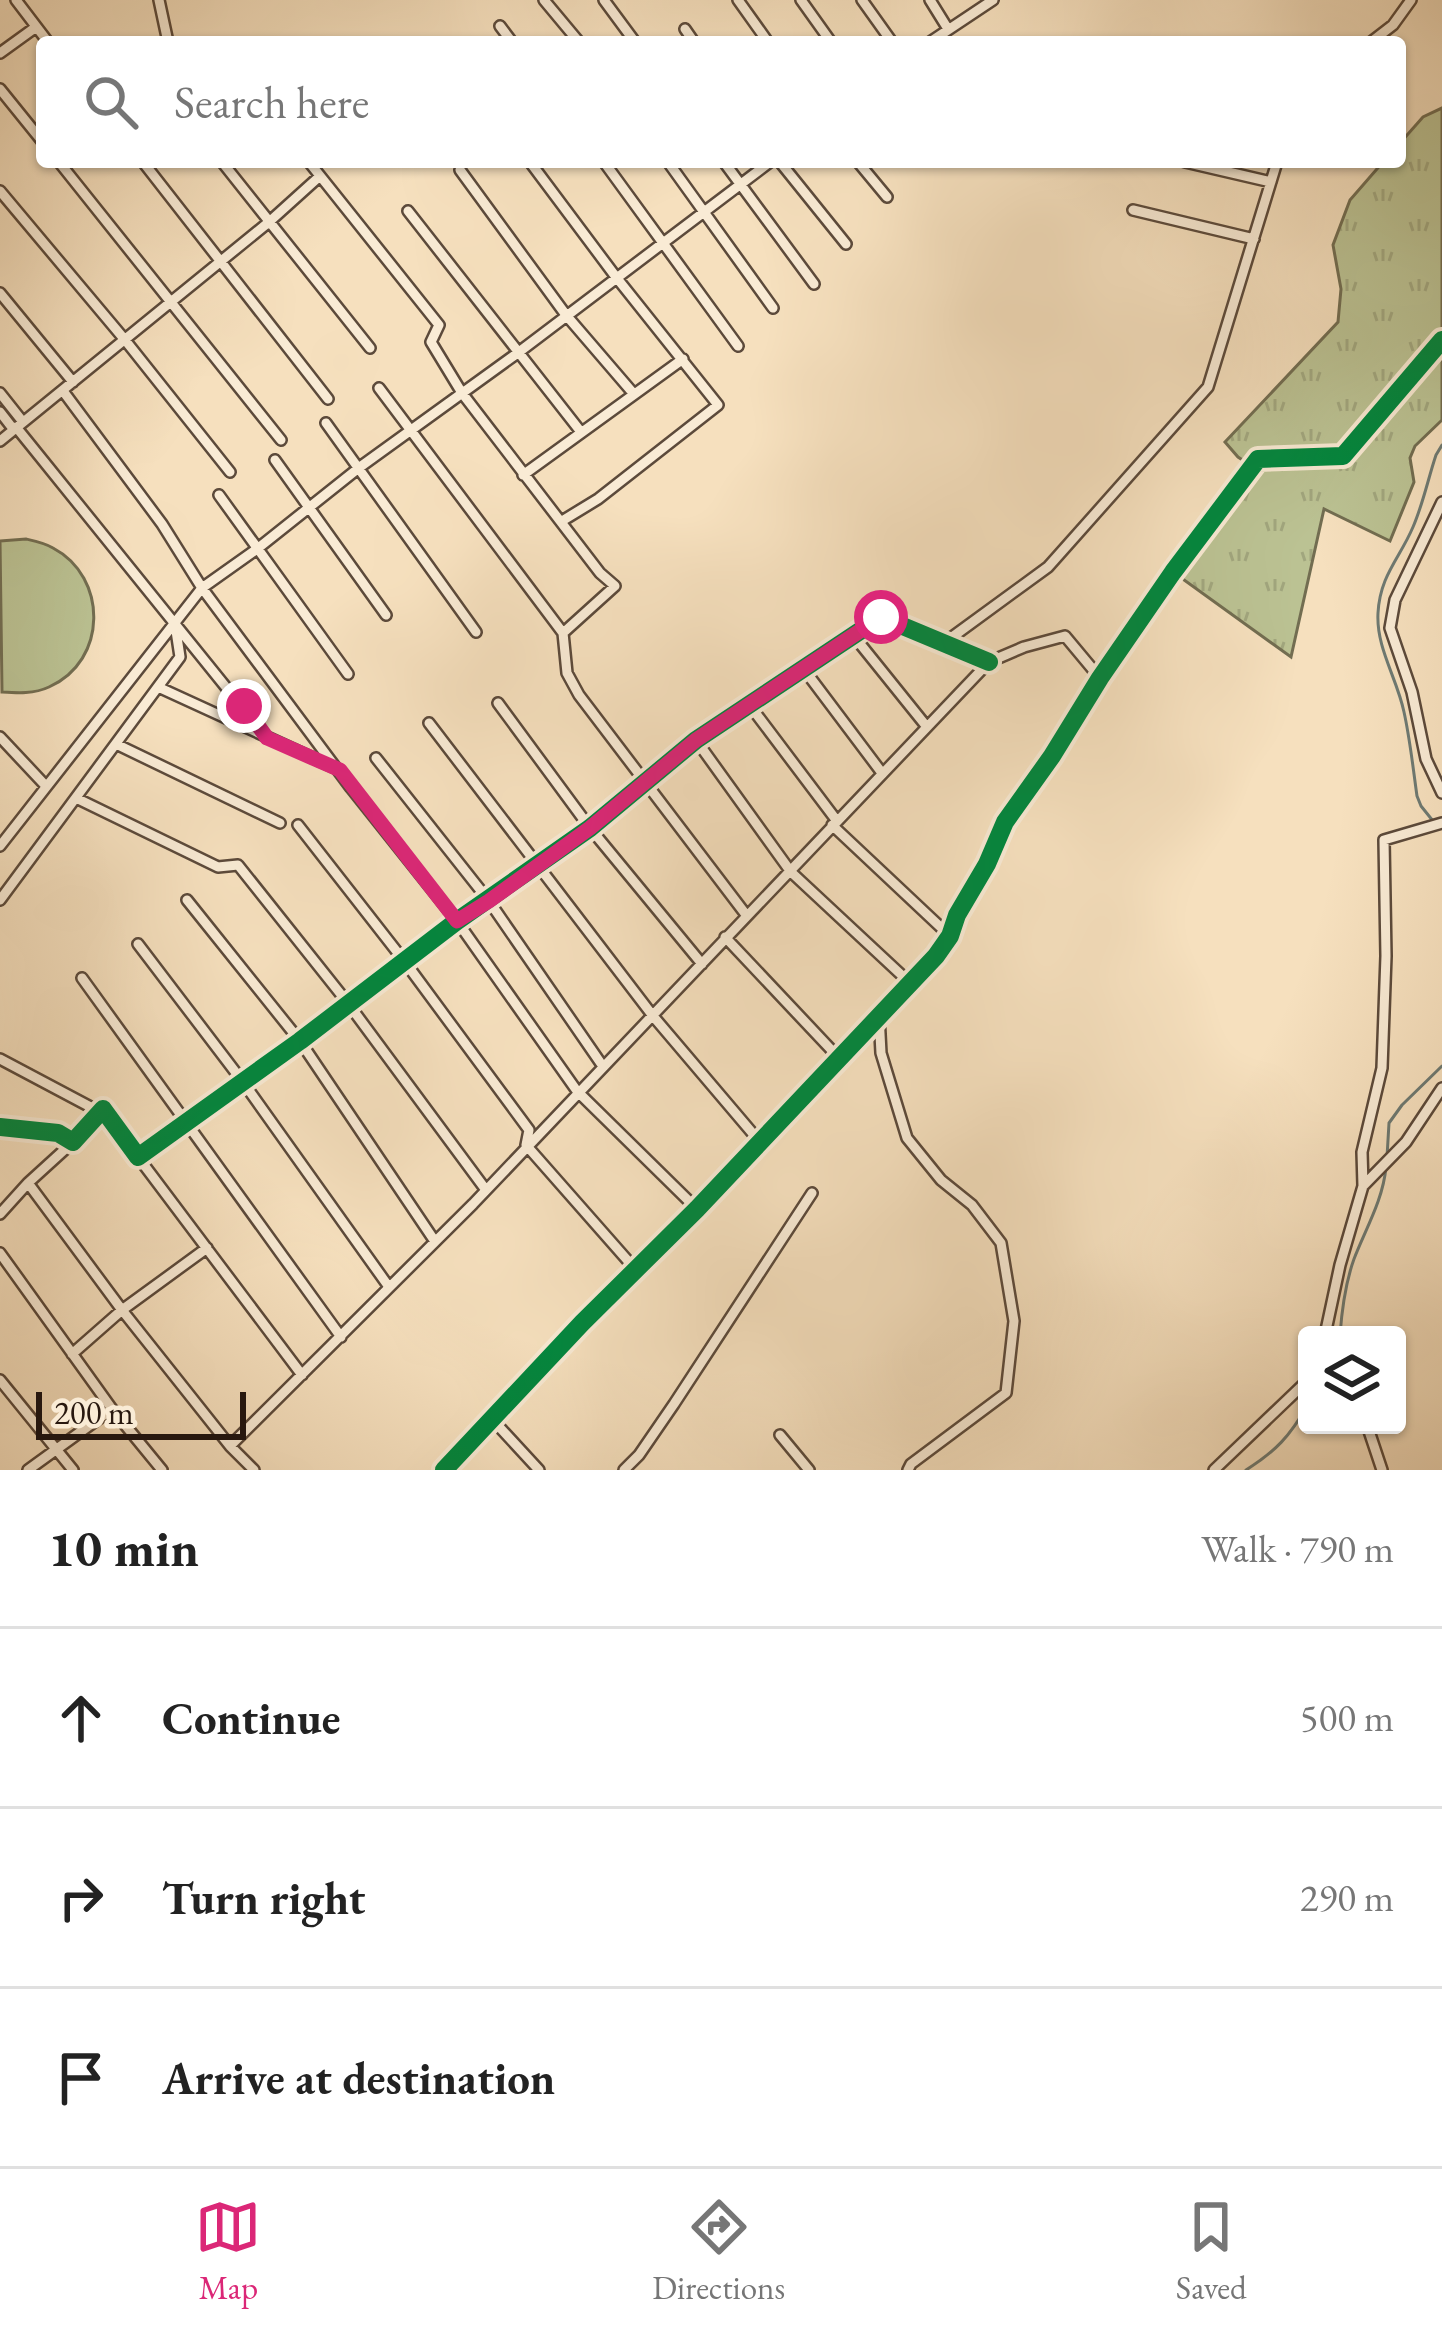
<!DOCTYPE html>
<meta charset="utf-8">
<style>
:root{--surface:#fff;--page:#f2f2f2;--text:#222;--muted:#767676;--line:#e0e0e0;--accent:#db2777}
body{margin:0;font-family:"EB Garamond",serif;background:var(--page);color:var(--text)}
.controls{position:absolute;right:36px;bottom:36px;display:grid;overflow:hidden;border-radius:12px;box-shadow:0 3px 9px #0004}
.controls button{width:108px;height:108px;display:grid;place-items:center;padding:0;border:0;border-bottom:3px solid var(--line);background:var(--surface);color:var(--text);font:60px sans-serif}
.scale{position:absolute;left:36px;bottom:30px;width:210px;box-sizing:border-box;padding-left:12px;border:6px solid #28180f;border-top:0;font-size:33px;line-height:42px;white-space:nowrap;color:#28180f;-webkit-text-stroke:9px #f9ebd5;paint-order:stroke}
.stop{position:absolute;width:36px;height:36px;margin:-27px;border:9px solid #db2777;border-radius:50%;background:#fff}
.stop.end{background:#db2777;border-color:#fff;box-shadow:0 3px 12px #0008}
.list{margin:0;padding:0;list-style:none}
h2{display:flex;justify-content:space-between;align-items:center;height:156px;margin:0;padding:0 48px;font-size:51px}
h2 small{font-size:39px;font-weight:400;color:var(--muted)}
.list li{display:grid;grid-template-columns:78px 1fr auto;gap:36px;align-items:center;box-sizing:border-box;height:180px;padding:0 48px;border-top:3px solid var(--line)}
.list b{display:block;font-size:45px;white-space:nowrap}
.list em{font-size:39px;font-style:normal;color:var(--muted)}
.icon{flex:none;width:66px;height:66px;fill:none;stroke:currentColor;stroke-width:2;stroke-linecap:round;stroke-linejoin:round}
.map{position:relative;flex:none;width:1442px;height:1470px;overflow:hidden}
.search{position:absolute;background:var(--surface);box-shadow:0 3px 9px #0004;left:36px;right:36px;top:36px;height:132px;display:flex;align-items:center;gap:30px;box-sizing:border-box;padding:0 42px;border-radius:12px;color:var(--muted);font-size:45px}
.sheet{height:696px;background:var(--surface)}
nav{display:flex;justify-content:space-around;align-items:center;box-sizing:border-box;height:168px;border-top:3px solid var(--line);background:var(--surface);font-size:33px;color:var(--muted)}
nav a{display:grid;justify-items:center;gap:6px}
nav .on{color:var(--accent)}
.map>svg:first-child{display:block}
.park{fill:url(#park-tufts);stroke:#726d51;stroke-width:3}
.pitch{fill:#bbc293;stroke:#726d51;stroke-width:3}
.lines{fill:none;stroke-linecap:round;stroke-linejoin:round}
.stream{stroke:#6e7a73;stroke-width:3}
.minor-casing{stroke:#5c4a3b;stroke-width:14}
.minor{stroke:#f9ebd5;stroke-width:9}
.cycleway-casing{stroke:#f9ebd5;stroke-width:26}
.cycleway{stroke:#00873e;stroke-width:18}
.route{stroke:#db2777;stroke-width:15}
</style>
<div class="map">
<svg width="1442" height="1470" viewBox="0 0 1442 1470">
<defs>
<pattern id="park-tufts" width="24" height="20" patternUnits="userSpaceOnUse" patternTransform="scale(3)"><rect width="24" height="20" fill="#bbc293"/><path d="M3 7l-1-3M5 7V3M7 7l1-3M15 17l-1-3M17 17v-4M19 17l1-3" fill="none" stroke="#a1a67e"/></pattern>
</defs>
<rect width="100%" height="100%" fill="#f6e0be"/>
<filter id="stains"><feTurbulence type="fractalNoise" baseFrequency=".00167" numOctaves="4"/><feColorMatrix values="0 0 0 0 .2 0 0 0 0 .09 0 0 0 0 .02 0 0 0 .5 -.17"/></filter>
<radialGradient id="worn" r=".72"><stop offset=".6" stop-color="#630" stop-opacity="0"/><stop offset="1" stop-color="#630" stop-opacity=".3"/></radialGradient>
<path class="park" d="M1442,108V420L1415,446L1410,458L1414,482L1390,541L1324,509L1291,657L1173,572L1255,468L1238,457L1225,442L1338,322L1341,289L1333,245L1350,200L1383,162H1400V143L1423,117Z"/>
<path class="pitch" d="M26,539C35,541 45,543 53,548C108,577 108,661 49,687C34,694 18,693 2,692L0,541Z"/>
<g class="lines">
<path class="stream" d="M1433,821L1421,806L1417,796C1413,768 1410,739 1404,712C1397,678 1376,648 1378,613C1380,575 1400,558 1413,527C1423,504 1428,479 1436,455L1442,445
M1387,1157L1389,1123L1402,1105L1442,1066
M1340,1335C1342,1308 1345,1284 1354,1259C1366,1228 1383,1200 1386,1167
M1246,1470C1276,1451 1290,1436 1307,1406"/>
<defs>
<path id="minor" d="M16,0L48,42
M159,0L168,42
M544,0L579,42
M604,0L635,42
M738,0L768,42
M801,0L831,42
M862,0L892,42
M930,0L948,29
M500,26L512,42
M685,29L694,42
M930,42L993,0
M1371,42L1393,25L1411,0
M0,53L36,27
M0,89L42,141
M59,162L281,440
M143,162L328,399
M222,162L370,348
M309,162L439,325L431,342L462,393L600,573L615,586L563,633
M530,162L616,277L718,405L598,499L562,521
M604,162L738,346
M668,162L773,308
M724,162L814,284
M780,162L846,244
M858,162L887,197
M1185,162L1271,182
M460,170L566,315L633,393
M0,191L125,340L230,472
M1133,210L1254,239
M408,211L581,432
M0,293L73,382
M379,388L563,633L567,673L579,695L747,916
M63,391L162,524L202,588L351,788L457,921L577,1091L697,1209
M0,393L23,422
M0,412L14,430
M326,423L476,632
M16,427L267,738
M0,441L269,222L320,176
M275,460L386,615
M523,475L683,359
M219,495L348,674
M1442,502L1395,600L1390,628L1412,692L1426,759L1442,793
M853,635L927,727
M944,643L1048,567L1208,387L1277,162
M803,668L882,773
M158,687L335,768
M498,703L590,828L702,964
M748,703L837,821
M429,723L653,1016L760,1142
M0,737L45,785
M696,740L791,872L909,982
M116,744L280,823
M376,758L489,901L602,1065
M76,798L218,867L238,865L347,1002L486,1190
M298,825L405,962L529,1130L526,1145L636,1270
M832,825L950,936
M0,846L202,588L257,549L360,467L519,352L770,162
M0,900L180,657L175,624
M187,900L300,1041L434,1240
M725,937L839,1058
M138,944L243,1082L389,1287
M82,978L341,1337
M879,1015L881,1053L907,1138L941,1180L972,1205L1001,1243L1014,1321L1006,1393L911,1464L908,1470
M0,1059L100,1112
M0,1127L58,1133L73,1142L103,1109L138,1157L300,1041L457,921L590,828L696,740L881,617L989,662
M73,1142L28,1183L122,1310L230,1446L254,1470
M138,1157L302,1375
M1363,1186L1362,1152L1382,1068L1386,956L1384,840L1442,823
M0,1214L28,1183
M0,1253L112,1409L162,1470
M1325,1335L1340,1265L1363,1186L1406,1142L1442,1088
M72,1354L122,1310L207,1248
M0,1380L73,1470
M492,1419L539,1470
M1367,1425L1382,1470
M780,1435L809,1470
M230,1446L473,1204L989,662L1024,647L1065,636L1100,678
M28,1470L112,1409
M444,1470L582,1323L697,1209L936,956L950,936L957,915L987,864L1005,822L1052,756L1100,678L1173,572L1258,459L1343,456L1442,340
M624,1470L639,1455L674,1404L812,1193
M1214,1470L1307,1381"/>
</defs>
<use href="#minor" class="minor-casing"/>
<use href="#minor" class="minor"/>
<defs>
<path id="cycleway" d="M0,1127L58,1133L73,1142L103,1109L138,1157L300,1041L457,921L590,828L696,740L881,617L989,662
M444,1470L582,1323L697,1209L936,956L950,936L957,915L987,864L1005,822L1052,756L1100,678L1173,572L1258,459L1343,456L1442,340"/>
</defs>
<use href="#cycleway" class="cycleway-casing"/>
<use href="#cycleway" class="cycleway"/>
</g>
<g class="lines">
<path class="route" d="M244,706L267,738L340,770L457,921L489,901L590,828L696,740L881,617"/>
</g>
<rect width="100%" height="100%" filter="url(#stains)"/>
<rect width="100%" height="100%" fill="url(#worn)"/>
</svg>
<div class="controls">
<button><svg class="icon" aria-label="layers" viewBox="0 0 24 24"><path d="M12 4l9 5-9 5-9-5zM3 14l9 5 9-5"/></svg></button>
</div>
<div class="scale">200 m</div>
<div class="stop" style="left:881px;top:617px"></div>
<div class="stop end" style="left:244px;top:706px"></div>
<div class="search"><svg class="icon" aria-label="search" viewBox="0 0 24 24"><circle cx="10" cy="10" r="6"/><path d="M15 15l6 6"/></svg>Search here</div>
</div>
<section class="sheet">
<h2>10 min<small>Walk · 790 m</small></h2>
<ul class="list">
<li><svg class="icon" aria-label="ahead" viewBox="0 0 24 24"><path d="M12 20V5M6 11l6-6 6 6"/></svg><div><b>Continue</b></div><em>500 m</em></li>
<li><svg class="icon" aria-label="right" viewBox="0 0 24 24"><path d="M7 20v-9h11M14 6l5 5-5 5"/></svg><div><b>Turn right</b></div><em>290 m</em></li>
<li><svg class="icon" aria-label="arrive" viewBox="0 0 24 24"><path d="M6 21V4h12l-3 4 3 4H6"/></svg><div><b>Arrive at destination</b></div></li>
</ul>
</section>
<nav>
<a class="on"><svg class="icon" aria-label="map" viewBox="0 0 24 24"><path d="M3 6l6-2 6 2 6-2v14l-6 2-6-2-6 2zM9 4v14M15 6v14"/></svg>Map</a>
<a><svg class="icon" aria-label="directions" viewBox="0 0 24 24"><path d="M12 3l9 9-9 9-9-9zM9 14v-3h6M13 9l2 2-2 2"/></svg>Directions</a>
<a><svg class="icon" aria-label="saved" viewBox="0 0 24 24"><path d="M7 4h10v16l-5-4-5 4z"/></svg>Saved</a>
</nav>
